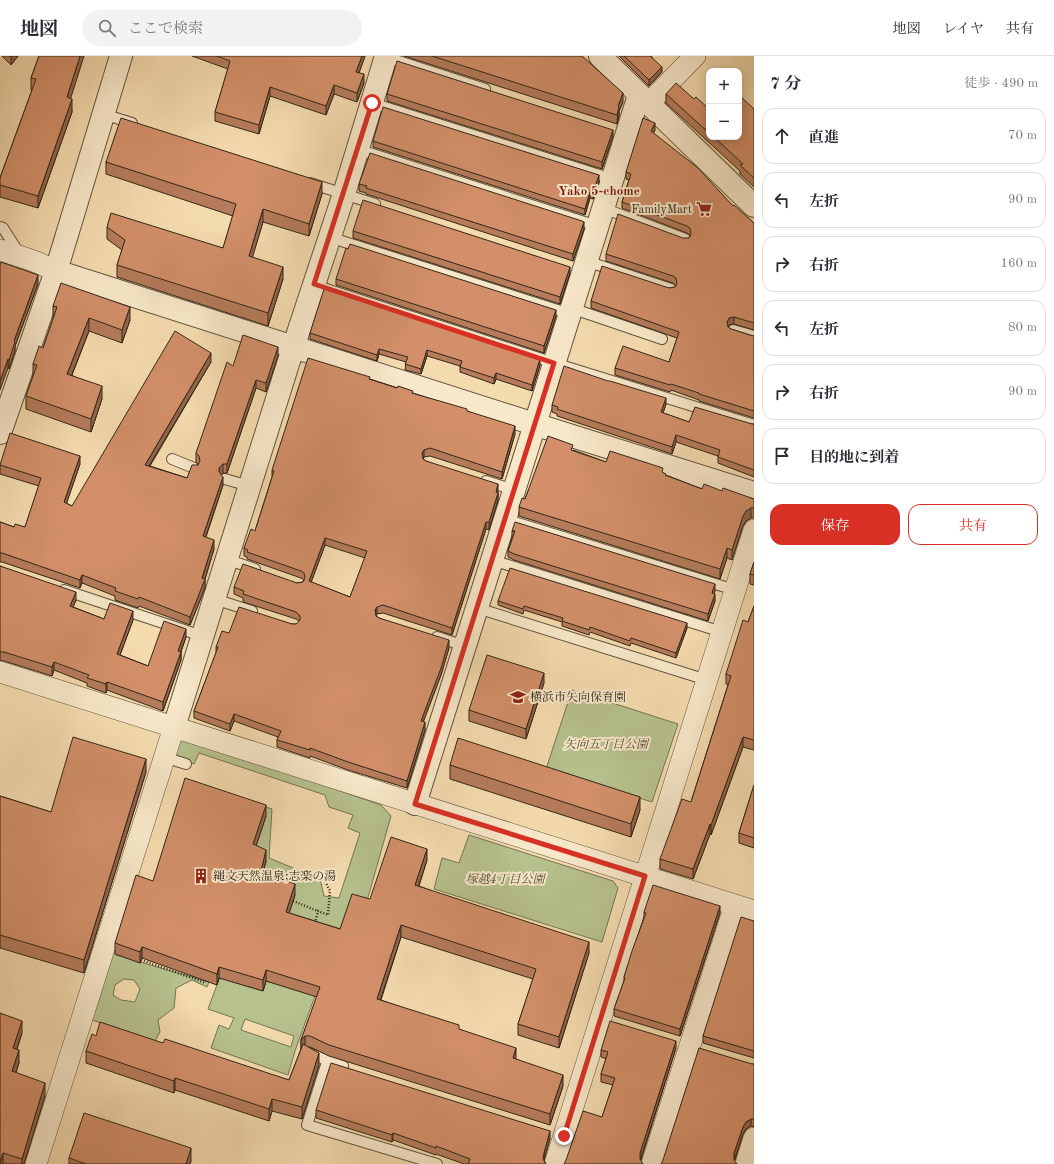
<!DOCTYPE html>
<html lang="ja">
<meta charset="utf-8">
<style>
:root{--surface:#fff;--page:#f2f2f3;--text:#2b2b33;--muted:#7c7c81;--line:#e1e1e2;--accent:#d93025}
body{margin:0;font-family:"Old Standard TT","Noto Serif JP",serif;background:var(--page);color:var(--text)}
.controls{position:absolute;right:12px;top:12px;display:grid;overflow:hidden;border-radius:8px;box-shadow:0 2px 10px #0003}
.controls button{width:36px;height:36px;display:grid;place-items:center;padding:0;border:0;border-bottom:1px solid var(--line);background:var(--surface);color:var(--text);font:20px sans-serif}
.stop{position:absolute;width:12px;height:12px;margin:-9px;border:3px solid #d93025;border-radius:50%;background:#fff}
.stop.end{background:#d93025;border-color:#fff;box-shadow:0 1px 4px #0008}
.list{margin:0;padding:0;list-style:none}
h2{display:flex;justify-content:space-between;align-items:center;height:52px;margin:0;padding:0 16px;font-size:17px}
h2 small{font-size:13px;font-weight:400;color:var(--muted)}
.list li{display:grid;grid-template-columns:26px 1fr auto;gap:12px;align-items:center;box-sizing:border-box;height:56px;margin:0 8px 8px;padding:0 8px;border:1px solid var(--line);border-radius:12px}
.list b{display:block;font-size:15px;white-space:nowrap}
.list em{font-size:13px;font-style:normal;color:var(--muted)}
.actions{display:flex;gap:8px;padding:12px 16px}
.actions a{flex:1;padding:9px 0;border:1px solid var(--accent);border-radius:12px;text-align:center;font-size:14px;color:var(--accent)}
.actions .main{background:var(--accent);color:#fff}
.icon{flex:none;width:22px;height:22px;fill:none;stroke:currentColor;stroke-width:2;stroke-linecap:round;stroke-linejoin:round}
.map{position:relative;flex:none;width:754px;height:1108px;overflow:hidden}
header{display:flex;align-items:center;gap:24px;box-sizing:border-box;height:56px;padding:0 20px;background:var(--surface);border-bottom:1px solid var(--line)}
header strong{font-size:19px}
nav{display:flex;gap:22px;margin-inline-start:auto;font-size:14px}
.search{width:280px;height:36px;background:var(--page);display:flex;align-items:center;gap:10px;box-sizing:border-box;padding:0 14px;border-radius:22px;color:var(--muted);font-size:15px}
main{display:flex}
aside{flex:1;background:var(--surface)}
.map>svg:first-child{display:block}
.green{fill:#b6c18e;stroke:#747453;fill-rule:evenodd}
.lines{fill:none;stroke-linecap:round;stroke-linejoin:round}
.service-casing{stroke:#62533e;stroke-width:12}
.minor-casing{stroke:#62533e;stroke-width:22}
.tertiary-casing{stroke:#62533e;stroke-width:24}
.path{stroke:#322618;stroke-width:2.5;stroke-dasharray:1 2;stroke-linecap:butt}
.service{stroke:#f8e8ca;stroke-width:10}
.minor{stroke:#f8e8ca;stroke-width:21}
.tertiary{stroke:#f8e8ca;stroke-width:22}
.wall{fill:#b57b5a;stroke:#322618;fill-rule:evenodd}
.shaded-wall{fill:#93644a;stroke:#322618}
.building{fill:#d28f69;stroke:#322618;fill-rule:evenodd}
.route{stroke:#d93025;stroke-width:5}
.labels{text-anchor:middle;stroke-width:4;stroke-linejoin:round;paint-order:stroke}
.poi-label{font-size:12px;fill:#322618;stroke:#f8e8ca;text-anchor:start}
.park-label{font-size:12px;font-style:italic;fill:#534d36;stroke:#f8e8ca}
.neighbourhood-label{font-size:13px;font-weight:bold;fill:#7a1f14;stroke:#f8e8ca}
</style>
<header>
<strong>地図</strong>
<div class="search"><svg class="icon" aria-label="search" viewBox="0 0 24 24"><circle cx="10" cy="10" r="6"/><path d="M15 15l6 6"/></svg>ここで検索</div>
<nav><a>地図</a><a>レイヤ</a><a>共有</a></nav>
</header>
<main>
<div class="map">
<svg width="754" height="1108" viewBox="0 0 754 1108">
<rect width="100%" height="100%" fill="#f4dbae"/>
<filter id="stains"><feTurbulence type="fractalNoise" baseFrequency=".005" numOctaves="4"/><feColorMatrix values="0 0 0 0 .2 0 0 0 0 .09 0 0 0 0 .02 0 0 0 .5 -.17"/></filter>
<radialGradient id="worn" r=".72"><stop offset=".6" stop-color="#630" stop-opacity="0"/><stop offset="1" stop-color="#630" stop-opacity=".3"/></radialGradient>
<path class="green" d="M572,634L678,668L652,746L546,713Z
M179,679L381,749L391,760L337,951L321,945L315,940L295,995L288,1019L211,992L219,969L229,973L234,962L208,953L220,921L226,923L230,925L263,935L266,925L273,927L292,869L192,727L272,753L269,802L320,823L324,840L339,842L360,777L348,772L353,759L329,751L325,739L199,697L194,708L171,700ZM245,963L294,980L291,991L241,974Z
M469,779L613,825L618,832L602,886L434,833L442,802L459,807Z
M130,827L116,899L209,926L207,931L192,924L176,932L174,952L158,964L160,976L155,985L92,964ZM124,923L134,924L140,933L135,946L121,944L113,939L115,929Z"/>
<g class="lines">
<defs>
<path id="service" d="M386,1L485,33
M372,47L612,123
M103,58L132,67
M357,93L597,170
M310,127L375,148
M603,152L685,183
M0,171L3,172L19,197
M329,181L570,258
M586,205L671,233
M314,229L554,307L754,369
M571,252L662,283
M733,274L754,280
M172,403L194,412
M225,423L249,430
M486,425L514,434
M505,463L735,534
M226,503L255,513
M492,504L722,576
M64,534L202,580
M214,543L252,555
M477,552L707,624
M437,581L465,590
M164,701L186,708
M308,997L343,1010
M327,1006L307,1069L437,1108"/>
<path id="minor" d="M648,48L695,0
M0,194L34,205L56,215
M0,616L754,855
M36,1108L174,671
M555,1108L754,474
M652,1108L735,849
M746,1108L754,1082"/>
<path id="tertiary" d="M600,0L754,150
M56,215L553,374L754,437
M0,377L56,215L121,0
M174,671L293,292L344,138L386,0
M415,748L639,39"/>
</defs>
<use href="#service" class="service-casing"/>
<use href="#minor" class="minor-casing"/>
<use href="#tertiary" class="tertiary-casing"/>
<path class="path" d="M293,845L318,855
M315,867L318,855L328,859L330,835L320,815
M141,904L206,927"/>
<use href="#service" class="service"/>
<use href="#minor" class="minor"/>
<use href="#tertiary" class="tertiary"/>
</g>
<path class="wall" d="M2,0H18L11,9Z
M39,0L70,43L72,56L38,152L0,141V122L32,34H31V22Z
M192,0H365L359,17L364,27L357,46L334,38L326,59L270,40L259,78L215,65V56L228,13Z
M404,0H582L623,46L619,55V60L617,68Z
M619,0H651L662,16L649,30Z
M387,38L613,80L602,113L387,45Z
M666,38L694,43L709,53V81H739L754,53V131L740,118V115L666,47Z
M655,74L653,77L733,150L754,167V274L734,268L729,269L728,271L731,273L753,280L754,279V362L699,345V344L671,334L670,336L615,319V312L669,306L677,282L591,252V245L675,231L676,230L673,227L606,205V198L689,182L690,179L687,177L622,152V146L629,124L626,123V116Z
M373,85L599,126L593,143L590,142L585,159L373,91Z
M106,106L322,138L309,180L263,166L252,201L283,223L268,270L117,221V209L122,194L107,183V171L223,192L233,160L106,118Z
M359,128L584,173L573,205L366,138V137L359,135Z
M353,175L570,217L560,248L353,182Z
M0,209L38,228L15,290V295L9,313L8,312Z
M336,223L556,260L544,297L336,229Z
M53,250L130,264L122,287L89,275L72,319L102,343L91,376L26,353V340L33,321V308L43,292L53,263Z
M310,277L540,309L532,335L496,323L494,328L460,316V310L427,300L421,318L405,314L406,306L379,298L377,305L310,283Z
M278,300L266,336L256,332L227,417H223L221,419L223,429L206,481L214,493L205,523V532L190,569L139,550L138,552L115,544V540L82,527L80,532L2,506H0V466L14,471H25L39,430L0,418V408H80L66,447L72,450L211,306L150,410L187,422L198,408L196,406V397L233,310Z
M370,323L413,337L467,355L515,378L502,423L430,400L424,401L423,403L426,405L498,436V444L489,474L486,473L452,579L383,557L377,558L376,560L379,562L449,592L441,619L423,666L425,674L407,732L348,714L310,700V702L277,691V684L278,681L234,665L230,675L194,662V655L216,597V591L229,577L292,568H296L299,565L296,563L243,546V542L234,538V531L297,527L303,526L304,524L301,522L247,503V501L244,500V492L255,475L272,421V414ZM325,489L365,502L350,541L311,526Z
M666,348L663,357L689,366L754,368V421L718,407V400L676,386L672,398L557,360V358L552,356V349Z
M573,394L606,406L663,417L666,419L702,433L722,435L754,443V462H751L746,465L743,470L732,504L727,502L720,523L519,460V451L525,443L528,435Z
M512,475L715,535L714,538L715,545L708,565L514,504L508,501V495L512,481Z
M754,506V529L750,528V518Z
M0,510L76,544L73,551L104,563L133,564L120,599L148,610L186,581L181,596V604L163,655L107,634L106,637L87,630V627L54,614L52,620L4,605L0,604Z
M498,545L687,572L676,602L631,587L630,590L590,576L589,579L562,570V566L524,554L523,558L498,549Z
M754,550V694L743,691L711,779L710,778L693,823L660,813V803L691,746L728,629L726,628V618L748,566Z
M544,627L526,683L469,665V654Z
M450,709L640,754L631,781L450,723Z
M146,716L84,917L0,892V740L51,756Z
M754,729V792L739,787V777Z
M266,760L256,790L266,805L263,816L295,839L289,857L340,873L370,843L427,804L419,830L589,897L559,992L518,979V968L533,923L401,881L381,944L459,973L516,1003L563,1030L550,1069L329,1000L310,991H308L319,1009L302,1063L272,1055L269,1065L175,1034L174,1037L86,1007V995L96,980L163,987L289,1024L301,993V984L317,941L266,925L263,935L219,922L217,929L142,902L140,907L115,898V887L153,825Z
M644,856L720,857L680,980L614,960V953L624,925V921L644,861Z
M754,865V1002L703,987V980Z
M0,957L22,977L17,993L19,1007L16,1017L45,1040L24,1108H0Z
M676,992L641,1104L602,1061L613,1029L601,1026V1018L606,1003L601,1001V994Z
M752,1008H754V1071L751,1070L746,1073L743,1078L735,1104L661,1108Z
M316,1054L550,1083L544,1104L546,1108H464L436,1098V1099L393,1084L392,1086L316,1062Z
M69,1102L191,1105L190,1108H69Z"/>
<path class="shaded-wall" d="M11,0H18L11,9Z
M80,0H84L67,54V41Z
M362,0H365L356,25V16Z
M662,11V16L649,30V24Z
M364,18V27L357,46V37Z
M334,29V38L326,59V50Z
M270,31V40L259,78V69Z
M623,37V46L619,55V60L617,68L618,50Z
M72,43V56L38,152V140Z
M655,67V74L651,82V75Z
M613,74V80L602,113V106Z
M599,119V126L593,143V137Z
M322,126V138L309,180V168Z
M590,136V142L585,159V153Z
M263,153V166L249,213V200Z
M584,166V173L573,205V198Z
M283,211V223L268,270V257Z
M570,211V217L560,248V241Z
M38,219V228L15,290V295L9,313V304L14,285Z
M130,251V264L122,287V274Z
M556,254V260L544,297V290Z
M734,261V268L729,269L727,273V266L729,262Z
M89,262V275L67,331V318Z
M278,291V300L266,336V327Z
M379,293V298L377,305V299Z
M427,294V300L421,318V313Z
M211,297V306L145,417V409Z
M8,303V312L0,334V325Z
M540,303V309L532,335V329Z
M496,317V323L494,328V322Z
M256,324V332L227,417V408Z
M102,330V343L91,376V363Z
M666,342V348L661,363V356Z
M515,370V378L502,423V416Z
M676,379V386L672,398V391Z
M424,394V401L422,404V397Z
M80,400V408L64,455V446Z
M223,408V417L219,421V412Z
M223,421V429L203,489V480Z
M498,428V436L496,443V436Z
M498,437V444L489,474V466Z
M751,452V462L746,465L743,470L732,504V494L743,460L746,455Z
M486,466V473L452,579V572Z
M325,482V489L309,532V525Z
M214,484V493L205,523V532L190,569V561Z
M727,492V502L720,523V513Z
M82,519V527L80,532V524Z
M715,528V535L712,544V537Z
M76,536V544L70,559V550Z
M715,538V545L708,565V558Z
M377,551V558L375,561V554Z
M133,555V564L117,607V598Z
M687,567V572L676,602V597Z
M186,573V581L178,603V595Z
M449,584V592L441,619L421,672V665Z
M181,596V604L163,655V646Z
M54,606V614L52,620V611Z
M544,617V627L526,683V673Z
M107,626V634L106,637V628Z
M234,658V665L230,675V668Z
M425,666V674L407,732V725Z
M743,681V691L711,779V769Z
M146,703V716L84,917V904Z
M640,741V754L631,781V768Z
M266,749V760L253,799V788Z
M710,768V778L693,823V813Z
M427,793V804L415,841V829Z
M266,794V805L261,826V815Z
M295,828V839L286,867V856Z
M720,850V857L680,980V973Z
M401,869V881L377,954V943Z
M589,886V897L559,992V981Z
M142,891V902L140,907V896Z
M219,911V922L217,929V918Z
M266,914V925L263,935V924Z
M22,965V977L13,1005V992Z
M305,980V991L301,995V984Z
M676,985V992L640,1105V1097Z
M516,992V1003L513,1013V1002Z
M19,994V1007L12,1028V1015Z
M319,997V1009L302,1063V1051Z
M563,1019V1030L550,1069V1058Z
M175,1022V1034L174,1037V1025Z
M45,1027V1040L24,1108H22V1103Z
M272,1043V1055L269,1065V1053Z
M751,1063V1070L746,1073L743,1078L734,1105V1097L743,1071L746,1066Z
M550,1075V1083L544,1104V1097Z
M393,1077V1084L392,1086V1079Z
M191,1092V1105L190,1108H186Z
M3,1097V1108H0V1106Z"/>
<path class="building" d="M39,0H80L67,41L72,43L38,140L0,129V122L36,23L31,22Z
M217,0H362L356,16L364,18L357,37L334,29L326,50L270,31L259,69L215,56L230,5Z
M432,0H582L623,37L618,50L619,51L617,59Z
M624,0H650L662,11L649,24Z
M397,5L613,74L602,106L387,38Z
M676,27L694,43L696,41L709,53V77L666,38Z
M739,39L754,53V122L740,109L743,108L714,81H739Z
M383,51L599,119L593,137L590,136L585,153L373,85Z
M121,62L322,126L309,168L263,153L249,200L283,211L268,257L117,209L125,184L107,171L111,157L223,192L236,148L106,106Z
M643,62L655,67L651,75L698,112L733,150L734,149L754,167V267L734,261L729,262L727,266L728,271L731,273L753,280L754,279V355L699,338V337L671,328L670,329L615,312L623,290L669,306L679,276L591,245L602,210L669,232L675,231L677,228L676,222L673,220L606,198L618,158L683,182H689L691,178L690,172L687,170L622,146L631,118L626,116Z
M370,97L582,165L584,166L573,198L366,132L367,130L359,128Z
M363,144L570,211L560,241L353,175Z
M350,188L556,254L544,290L336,223L346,192L348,193Z
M1,206L38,219L14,285L15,286L9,304L8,303L0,325V209Z
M61,227L130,251L122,274L89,262L67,318L102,330L91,363L26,340L37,309L33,308L39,290L43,292L57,251L53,250Z
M324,233L540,303L532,329L496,317L494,322L460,311L462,305L427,294L421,313L405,308L408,301L379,293L377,299L310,277Z
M175,275L211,297L145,409L187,422L192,409H198L200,405L199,400L196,397L227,306L233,310L243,279L278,291L266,327L256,324L227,408H223L219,412V416L223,421L203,480L214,484L202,522L205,523L190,561L139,541L138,543L115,535L116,532L82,519L80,524L2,497H0V466L14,471L15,468L25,471L41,422L0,409L10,377L80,400L64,446L72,450Z
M308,302L370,321L369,323L397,332L398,330L413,335L412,337L467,353V355L515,370L502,416L430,392L424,394L422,397L423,403L426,405L498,428L496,436L498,437L489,466H486L452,572L383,549L377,551L375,554L376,560L379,562L449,584L441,612L421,665L425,666L407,725L348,706L310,692V694L277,684L281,675L234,658L230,668L194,655L218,591H216L222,575L229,577L239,551L292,568H296L300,564V560L296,556L243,538L244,535L234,531L243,508L297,527L303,526L305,522L304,517L301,515L247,496L248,494L244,492L251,473L255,475L274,415L272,414ZM325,482L367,495L350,541L309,525Z
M564,310L608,325H610L666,342L661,356L689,366L695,351L752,368H754V414L718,401L720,394L676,379L672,391L557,353L558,351L552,349Z
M548,380L573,389L571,394L606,406L610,395L663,412L662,416L666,418L665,419L702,433L704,428L722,435L723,432L754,443V452H751L746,455L743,460L732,494L727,492L720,513L519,451L522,442L525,443L528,435Z
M515,466L715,528L712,537L715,538L708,558L514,498L508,495L515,475H512Z
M754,506V519L750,518Z
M0,510L76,536L70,550L104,563L110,547L133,555L117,598L148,610L164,565L186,573L178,595L181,596L163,646L107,626L106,628L87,622L89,619L54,606L52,611L4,596H0Z
M510,512L687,567L676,597L631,582L630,585L590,571L589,574L562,565L563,562L524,550L523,553L498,545Z
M754,550V684L743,681L711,769L710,768L693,813L660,803L682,743L691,746L731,620L726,618L743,564L748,566Z
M487,599L544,617L526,673L469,654Z
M73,681L146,703L84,904L0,879V740L51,756Z
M458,682L640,741L631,768L450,709Z
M185,722L266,749L253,788L266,794L261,815L295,828L286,856L340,873L352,838L370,843L391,781L427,793L415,829L589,886L559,981L518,968L536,913L401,869L377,943L459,969V973L516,992L513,1002L563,1019L550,1058L329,989L310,980H305L301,984L320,931L266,914L263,924L219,911L217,918L142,891L140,896L115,887L136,819L153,825Z
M754,729V782L739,777Z
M653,829L720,850L680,973L614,953L625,922L624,921L632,895L646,857L644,856Z
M741,861L754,865V995L703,980Z
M0,957L22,965L13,992L19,994L12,1015L45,1027L22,1103L3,1097L0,1106Z
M610,965L676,985L640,1097V1103L643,1108H564L566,1104L583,1055L602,1061L615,1022L601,1018L608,996L601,994Z
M100,966L163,987L165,983L289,1024L303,988L319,997L302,1051L272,1043L269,1053L175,1022L174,1025L86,995L92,978L96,980Z
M699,992L752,1008H754V1063H751L746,1066L743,1071L734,1097V1104L737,1108H661L663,1104Z
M331,1007L550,1075L544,1097L543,1103L546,1108H468L470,1103L436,1090V1092L393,1077L392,1079L316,1054Z
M84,1057L191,1092L186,1108H86L69,1102Z"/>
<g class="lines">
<path class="route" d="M372,47L314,228L554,307L415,748L645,820L564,1080"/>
</g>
<defs>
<symbol id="supermarket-bare" viewBox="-9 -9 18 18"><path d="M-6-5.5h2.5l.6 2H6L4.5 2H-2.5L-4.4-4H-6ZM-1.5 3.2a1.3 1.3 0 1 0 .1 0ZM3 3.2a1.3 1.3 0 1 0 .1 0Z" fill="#8f2418" stroke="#f8e8ca" stroke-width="2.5" paint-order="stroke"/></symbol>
<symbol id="school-bare" viewBox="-9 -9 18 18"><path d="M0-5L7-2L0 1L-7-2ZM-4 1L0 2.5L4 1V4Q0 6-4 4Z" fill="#8f2418" stroke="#f8e8ca" stroke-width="2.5" paint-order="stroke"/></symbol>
<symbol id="building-bare" viewBox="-9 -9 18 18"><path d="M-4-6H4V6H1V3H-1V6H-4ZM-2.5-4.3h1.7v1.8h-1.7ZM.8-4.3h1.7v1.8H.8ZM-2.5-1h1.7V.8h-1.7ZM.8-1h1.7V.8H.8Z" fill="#8f2418" stroke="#f8e8ca" stroke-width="2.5" paint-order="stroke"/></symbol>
</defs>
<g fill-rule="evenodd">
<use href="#supermarket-bare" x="693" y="142" width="22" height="22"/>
<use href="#school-bare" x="507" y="630" width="22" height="22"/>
<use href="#building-bare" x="190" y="809" width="22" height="22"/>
</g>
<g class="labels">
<g class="poi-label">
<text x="692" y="157" text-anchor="end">FamilyMart</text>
<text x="530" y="645">横浜市矢向保育園</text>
<text x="213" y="824">縄文天然温泉;志楽の湯</text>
</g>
<g class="park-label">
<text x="606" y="692">矢向五丁目公園</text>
<text x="505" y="827">塚越4丁目公園</text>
</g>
<g class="neighbourhood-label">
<text x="599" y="139">Yako 5-chome</text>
</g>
</g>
<rect width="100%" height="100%" filter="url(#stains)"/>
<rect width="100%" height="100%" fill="url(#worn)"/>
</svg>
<div class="controls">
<button>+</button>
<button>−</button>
</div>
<div class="stop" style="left:372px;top:47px"></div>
<div class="stop end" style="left:564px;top:1080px"></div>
</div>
<aside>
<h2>7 分<small>徒歩 · 490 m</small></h2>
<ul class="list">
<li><svg class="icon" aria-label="ahead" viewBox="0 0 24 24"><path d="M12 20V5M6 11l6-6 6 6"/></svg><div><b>直進</b></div><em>70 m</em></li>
<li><svg class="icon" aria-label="left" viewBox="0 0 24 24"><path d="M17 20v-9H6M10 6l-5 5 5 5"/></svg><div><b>左折</b></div><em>90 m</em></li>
<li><svg class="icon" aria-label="right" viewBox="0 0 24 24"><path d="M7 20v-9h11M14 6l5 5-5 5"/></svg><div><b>右折</b></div><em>160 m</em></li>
<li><svg class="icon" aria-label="left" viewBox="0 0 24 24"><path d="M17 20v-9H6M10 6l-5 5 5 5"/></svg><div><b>左折</b></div><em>80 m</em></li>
<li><svg class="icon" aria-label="right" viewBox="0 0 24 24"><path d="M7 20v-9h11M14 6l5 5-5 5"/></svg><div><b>右折</b></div><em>90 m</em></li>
<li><svg class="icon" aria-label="arrive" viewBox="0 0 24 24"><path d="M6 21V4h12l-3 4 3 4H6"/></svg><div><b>目的地に到着</b></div></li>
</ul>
<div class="actions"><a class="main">保存</a><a>共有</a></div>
</aside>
</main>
